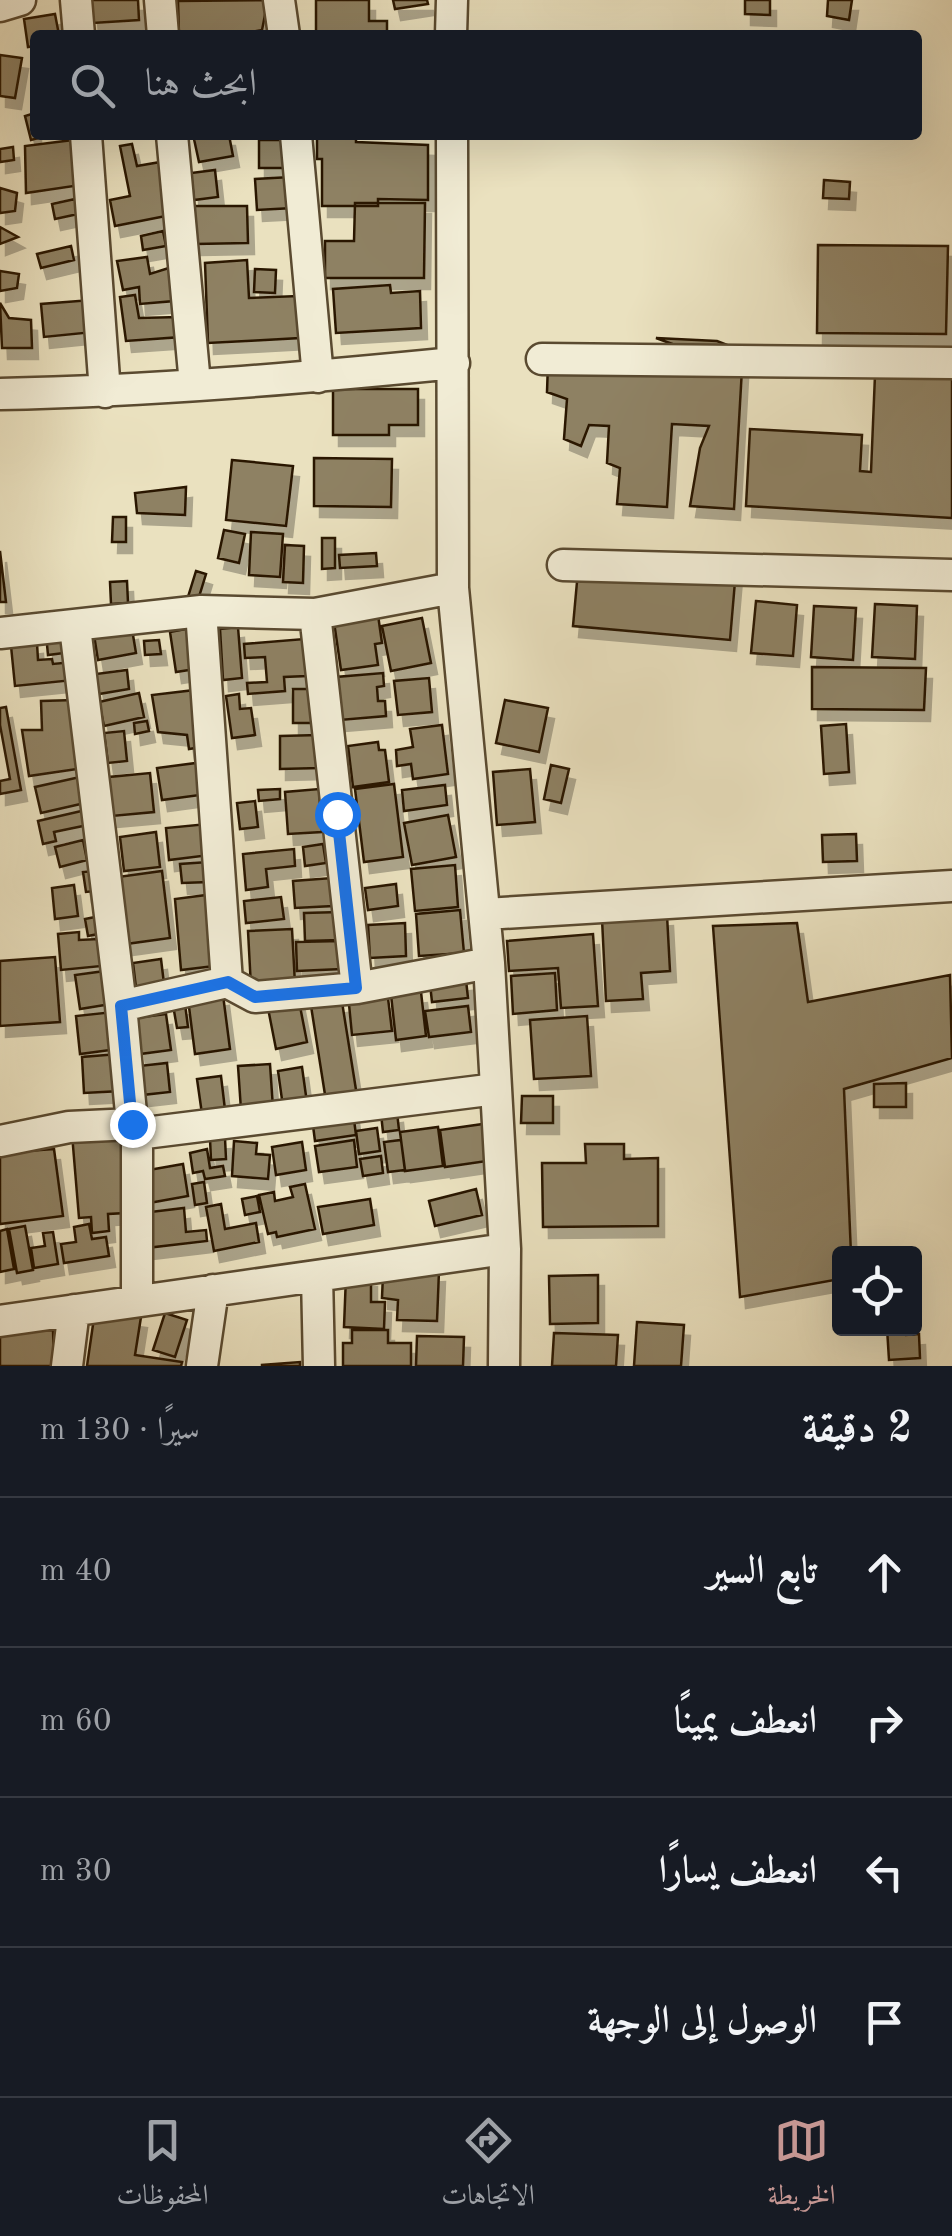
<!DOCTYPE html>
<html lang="ar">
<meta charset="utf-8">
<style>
:root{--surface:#171b24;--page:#20242c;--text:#f1f3f6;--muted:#9ea1a6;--line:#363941;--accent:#c59692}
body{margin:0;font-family:"Old Standard TT",Amiri,serif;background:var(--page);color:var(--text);direction:rtl}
.controls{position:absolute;right:30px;bottom:30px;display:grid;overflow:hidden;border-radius:10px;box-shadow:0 10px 40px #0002}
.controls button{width:90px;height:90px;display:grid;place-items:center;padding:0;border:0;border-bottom:2px solid var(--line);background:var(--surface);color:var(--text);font:50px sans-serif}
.stop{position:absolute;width:30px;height:30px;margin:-22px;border:8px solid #1a73e8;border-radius:50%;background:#fff}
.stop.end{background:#1a73e8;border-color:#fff;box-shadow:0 2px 10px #0008}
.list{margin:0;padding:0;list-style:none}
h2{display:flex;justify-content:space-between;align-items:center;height:130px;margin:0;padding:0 40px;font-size:42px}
h2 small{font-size:32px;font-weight:400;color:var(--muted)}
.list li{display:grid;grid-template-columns:65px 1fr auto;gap:30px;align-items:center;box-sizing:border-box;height:150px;padding:0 40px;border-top:2px solid var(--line)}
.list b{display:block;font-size:38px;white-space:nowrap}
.list em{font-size:32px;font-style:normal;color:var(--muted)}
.icon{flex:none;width:55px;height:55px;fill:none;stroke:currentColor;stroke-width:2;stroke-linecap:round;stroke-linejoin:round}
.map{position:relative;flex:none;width:952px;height:1366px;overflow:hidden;direction:ltr}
.search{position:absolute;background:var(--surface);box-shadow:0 10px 40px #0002;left:30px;right:30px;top:30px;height:110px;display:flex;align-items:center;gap:25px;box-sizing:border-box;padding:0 35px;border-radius:10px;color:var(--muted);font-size:38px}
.sheet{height:730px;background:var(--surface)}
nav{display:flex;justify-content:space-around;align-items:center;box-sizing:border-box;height:140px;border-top:2px solid var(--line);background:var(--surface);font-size:28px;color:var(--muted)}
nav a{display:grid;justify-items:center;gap:5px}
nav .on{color:var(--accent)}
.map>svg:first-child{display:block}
.building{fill:#8e8163;stroke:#2a1800;stroke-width:2.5;filter:url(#shadow)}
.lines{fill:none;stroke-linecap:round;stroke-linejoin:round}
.minor-casing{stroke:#5a4a30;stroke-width:35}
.minor{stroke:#f1ecd5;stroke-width:30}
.route{stroke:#1a73e8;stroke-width:12}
</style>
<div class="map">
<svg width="952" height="1366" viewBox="0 0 952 1366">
<defs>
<filter id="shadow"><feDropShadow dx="6" dy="11" stdDeviation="0" flood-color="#0004"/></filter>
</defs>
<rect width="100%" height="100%" fill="#eae1bf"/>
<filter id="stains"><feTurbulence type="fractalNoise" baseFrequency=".002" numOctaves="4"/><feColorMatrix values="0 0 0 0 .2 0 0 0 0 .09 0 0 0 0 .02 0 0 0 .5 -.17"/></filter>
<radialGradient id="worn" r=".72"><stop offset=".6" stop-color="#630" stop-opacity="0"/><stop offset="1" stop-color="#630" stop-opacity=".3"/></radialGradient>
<path class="building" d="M91,0H138L139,20L93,23Z
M268,0L262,30L234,35H179L178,1Z
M316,0H369V21H387V34L316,35Z
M393,0H427L428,4L395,9Z
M745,0H770V15L745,14Z
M828,0H852L849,20L827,16Z
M55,14L59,35H35V46L28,47L24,19Z
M0,55L22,58L15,98L0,96Z
M35,113V135H50L31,140L25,116Z
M215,135H229L233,156L199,162L194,139Z
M317,135H356V142L428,145V200L378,199V206H322V159H317Z
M73,140L74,186L26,193L25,146Z
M259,140H285V168H259Z
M132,144L137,166L166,161L176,214L115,226L110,200L130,196L120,146Z
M13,147L14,160L0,162V149Z
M215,170L218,197L194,200L191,173Z
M291,177L293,208L257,210L255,179Z
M824,180L850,182L849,199L823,198Z
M0,188L17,193L15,211L0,213Z
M75,199L78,214L55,219L52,204Z
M355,203H425L424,278H325V241H354Z
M194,206H247L248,243L195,244Z
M0,227L18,237L0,244Z
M163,231L166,246L143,250L141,236Z
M818,245L948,246L946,334L817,333Z
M71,246L74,260L41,268L37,254Z
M147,257L150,274L172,267L174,301L140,304L139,287L123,290L117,261Z
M247,260L249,298L298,296L300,338L208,343L205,263Z
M255,269L276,270L275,293L254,292Z
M0,271L19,274L17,288L0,291Z
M390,285L391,293L420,291L421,328L336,333L333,289Z
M135,295L139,318L179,317L181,337L126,341L120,297Z
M91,300L94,332L44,337L41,304Z
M0,303L9,318L31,320L32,348H2Z
M656,338L717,341L743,351L734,509L690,506L700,448L709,426L672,424L667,507L617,504L620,468L607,463L609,426L589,425L581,446L564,439L567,399L547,392L548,363L694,352Z
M875,375H952V518L746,506L750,429L862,435L860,471L871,472Z
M333,389H418V425H389V435H333Z
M314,458L392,459L391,507L314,506Z
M232,460L293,466L286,526L226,520Z
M186,487L185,515L137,513L135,493Z
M113,517H126V542H112Z
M224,530L245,534L239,563L218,558Z
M251,532L283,534L280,577L249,575Z
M322,538H335V568L322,569Z
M285,545L304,546L303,583L283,582Z
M0,551L6,602H0Z
M376,553L377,566L340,568L339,555Z
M737,558L730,640L573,626L578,571Z
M196,571L206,574L198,600L188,597Z
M127,581L128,603L111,604L110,582Z
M756,601L797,605L793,656L751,653Z
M875,604L917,606L915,659L872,657Z
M814,606L856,608L853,660L811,657Z
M378,615L382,643L375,644L378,665L341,670L334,622Z
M422,618L431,663L391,671L382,626Z
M196,627L202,668L176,672L170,632Z
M238,627L242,678L223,680L220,629Z
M132,629L136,653L98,660L94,635Z
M70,632L72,652L48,655L46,634Z
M304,639L307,676L284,677L285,691L248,694L247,683L267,682L265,657L245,658L244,644Z
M159,640L161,654L145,655L144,641Z
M37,643L38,660L52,659L53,664L73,662L74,680L15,686L11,646Z
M812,667L926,668L924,710L812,709Z
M127,670L129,689L99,694L96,674Z
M383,673L384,686L377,687L378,701H385L386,716L340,720L336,677Z
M429,678L432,712L398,715L394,681Z
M293,689H312V723H293Z
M195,690L202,747L189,749L187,735L158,732L152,695Z
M139,693L144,717L104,726L99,702Z
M239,694L240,709L251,708L255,735L232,738L226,696Z
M75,700L84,768L29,776L22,730H42L41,701Z
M505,700L548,708L539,752L496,743Z
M6,707L21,790L0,794V781L10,779L0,725V708Z
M147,721L149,731L135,734L134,723Z
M846,724L849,772L824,774L821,726Z
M442,725L448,774L413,779L411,764L397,766L396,750L413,747L410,729Z
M124,731L127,761L108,763L104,733Z
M319,735L320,768L280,769V736Z
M378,742L379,750H385L389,782L353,787L348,746Z
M196,763L200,795L162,800L157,768Z
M551,765L569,769L561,803L544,799Z
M530,769L535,822L497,825L493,772Z
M150,773L154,812L112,816L109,777Z
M80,777L85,803L41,813L35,787Z
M394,784L403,857L364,862L355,789Z
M445,785L447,805L404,811L402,790Z
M280,789V799L259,801L258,790Z
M319,789L322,832L288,834L285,792Z
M255,801L258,827L240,829L237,803Z
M90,809L95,832L85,834L83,826L54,832L56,841L43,844L38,821Z
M448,815L456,857L412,865L404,823Z
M207,824L210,855L169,860L166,828Z
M156,832L160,867L124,871L120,837Z
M856,834L857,861L823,862L822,835Z
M83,840L87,860L60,867L55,847Z
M323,844L326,863L305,866L303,847Z
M294,849L295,866L266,869L268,887L246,890L243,854Z
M208,862L209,882L182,883L180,864Z
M455,865L458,907L415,911L411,869Z
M94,871L96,891L86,892L83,872Z
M162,871L170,938L126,944L118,877Z
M332,878L333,906L295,908L293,881Z
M396,884L398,906L368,910L365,888Z
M74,885L78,916L55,919L52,888Z
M214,894L223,965L181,970L175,899Z
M281,897L284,919L246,923L244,901Z
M460,910L464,953L419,956L416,914Z
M340,912V940L305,941L304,913Z
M667,915L670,971L641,973L643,999L606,1001L602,919Z
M100,916L103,933L88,936L85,919Z
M405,923L406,956L370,958L368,925Z
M797,923L808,1002L950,975L952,1058L844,1089L851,1254H840V1279L740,1297L713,926Z
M292,929L295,984L251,987L248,931Z
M79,932V940L99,939L102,966L61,970L58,934Z
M593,934L598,1006L561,1008L558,968L509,971L507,941Z
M341,941L342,969L297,971L296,942Z
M55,957L60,1022L0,1026V961Z
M161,959L165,992L137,996L133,963Z
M105,971L111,1004L80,1009L75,975Z
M555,973L557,1010L513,1014L511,976Z
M466,980L468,998L432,1002L430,984Z
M421,992L426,1036L396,1040L391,995Z
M348,994L371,1000L388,998L392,1031L352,1035Z
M223,995L230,1049L195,1054L188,999Z
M298,996L307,1042L276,1049L267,1003Z
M342,1002L357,1096L326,1101L311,1006Z
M185,1004L188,1027L177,1028L173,1005Z
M468,1006L471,1032L429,1037L425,1011Z
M113,1012L118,1049L80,1054L76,1016Z
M166,1014L171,1050L140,1054L135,1018Z
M587,1016L591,1076L534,1079L530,1020Z
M118,1054L121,1091L84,1093L82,1057Z
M167,1063L170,1092L142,1095L139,1066Z
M270,1064L273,1108L241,1110L238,1066Z
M302,1067L308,1110L284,1114L278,1071Z
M221,1076L226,1118L203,1121L197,1079Z
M906,1083V1107H874V1084Z
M522,1096H553V1123H521Z
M353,1112L356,1135L315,1141L312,1118Z
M397,1112L399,1130L383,1132L381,1114Z
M483,1124L487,1161L445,1167L440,1130Z
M438,1127L443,1166L405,1171L400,1132Z
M377,1128L380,1151L359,1154L356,1131Z
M121,1131L126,1213L108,1214L109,1231L92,1233L91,1217L79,1218L72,1134Z
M225,1138L226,1159L211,1160L210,1139Z
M354,1140L357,1167L319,1172L315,1146Z
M401,1140L405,1170L388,1172L384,1142Z
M234,1141L257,1143L256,1154L270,1155L268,1179L232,1176Z
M302,1142L306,1170L276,1175L272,1147Z
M585,1144H624V1159L658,1158V1226L543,1227L542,1163H586Z
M54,1149L63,1216L0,1224V1153Z
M207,1149L210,1168L223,1166L225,1176L205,1179L203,1171L193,1173L190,1153Z
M381,1156L383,1173L363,1176L360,1159Z
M183,1164L188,1196L149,1203L143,1171Z
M204,1182L207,1203L195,1205L192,1184Z
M305,1184L315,1229L277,1237L276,1232L268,1234L259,1195L274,1192L275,1201L293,1197L290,1187Z
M476,1189L482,1215L435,1226L429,1201Z
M257,1196L260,1212L245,1215L242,1199Z
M370,1199L374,1225L323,1234L318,1207Z
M221,1204L225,1229L256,1223L259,1242L214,1251L206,1207Z
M184,1208L186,1232L206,1230L207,1241L146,1248L142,1213Z
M89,1224L92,1239L106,1237L109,1256L64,1263L61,1244L76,1242L74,1227Z
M25,1226L33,1270L17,1273L9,1229Z
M7,1229L14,1269L0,1272V1231Z
M53,1232L58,1264L34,1268L31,1248L45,1246L43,1233Z
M439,1271L437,1321L397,1320L398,1300L382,1298L383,1274Z
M598,1275V1323L550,1324L549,1276Z
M346,1276H371V1302H385L384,1329L344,1327Z
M95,1311L141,1317L135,1355L182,1362L181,1366H87Z
M165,1313L187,1320L175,1357L153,1350Z
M637,1322L684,1325L681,1366H634Z
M887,1328H905L906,1335L919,1334L920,1358L889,1360Z
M53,1330L54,1366H0V1331Z
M352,1330H388V1343H411V1366H343V1343H352Z
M554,1333L618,1335L616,1366H552Z
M417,1336L464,1337L463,1366H416Z
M300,1362V1366H262V1365Z"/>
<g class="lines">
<defs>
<path id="minor" d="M76,0L79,35
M160,0L163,35
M279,0L284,35
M0,6L20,0
M451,35L452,0
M86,135L105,392
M172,135L195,384
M296,135L318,377
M452,135L453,588L489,963L505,1249L504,1366
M542,359L952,363
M0,394C152,391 303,378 454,363
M563,565L952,575
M201,611L227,982
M315,614L357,988
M75,627L121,1006L132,1124L137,1134L496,1089
M0,633L201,611L315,614L453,588
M485,914L952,886
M121,1006L227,982L255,997L357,988L489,963
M0,1141L69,1127L132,1124
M317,1276L319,1366
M137,1301V1134
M0,1321L505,1249
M67,1366L74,1310
M202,1366L213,1290"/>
</defs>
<use href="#minor" class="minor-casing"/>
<use href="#minor" class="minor"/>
</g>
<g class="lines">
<path class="route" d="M132,1124L121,1006L228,982L255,997L356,988L337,814"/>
</g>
<rect width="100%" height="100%" filter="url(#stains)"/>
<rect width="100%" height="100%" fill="url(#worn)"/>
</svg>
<div class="controls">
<button><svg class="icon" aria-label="locate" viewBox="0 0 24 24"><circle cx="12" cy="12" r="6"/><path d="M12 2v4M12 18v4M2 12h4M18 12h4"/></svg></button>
</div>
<div class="stop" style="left:337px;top:814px"></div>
<div class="stop end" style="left:132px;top:1124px"></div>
<div class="search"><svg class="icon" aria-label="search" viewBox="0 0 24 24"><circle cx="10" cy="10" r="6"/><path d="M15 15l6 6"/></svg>ابحث هنا</div>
</div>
<section class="sheet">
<h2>2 دقيقة<small>سيرًا · 130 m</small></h2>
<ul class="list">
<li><svg class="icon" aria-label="ahead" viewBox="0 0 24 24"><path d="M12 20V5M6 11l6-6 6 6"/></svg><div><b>تابع السير</b></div><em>40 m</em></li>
<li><svg class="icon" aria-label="right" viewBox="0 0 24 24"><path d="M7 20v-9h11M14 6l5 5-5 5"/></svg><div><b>انعطف يمينًا</b></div><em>60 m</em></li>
<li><svg class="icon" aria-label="left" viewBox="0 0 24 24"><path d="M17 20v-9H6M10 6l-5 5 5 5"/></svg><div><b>انعطف يسارًا</b></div><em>30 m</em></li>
<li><svg class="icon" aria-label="arrive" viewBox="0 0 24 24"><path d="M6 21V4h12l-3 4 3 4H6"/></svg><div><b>الوصول إلى الوجهة</b></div></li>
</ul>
</section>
<nav>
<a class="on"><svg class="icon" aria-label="map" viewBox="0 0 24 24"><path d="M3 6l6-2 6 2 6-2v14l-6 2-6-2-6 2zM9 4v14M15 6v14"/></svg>الخريطة</a>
<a><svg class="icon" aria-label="directions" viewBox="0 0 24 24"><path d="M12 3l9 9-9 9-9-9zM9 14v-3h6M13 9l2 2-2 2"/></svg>الاتجاهات</a>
<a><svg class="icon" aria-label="saved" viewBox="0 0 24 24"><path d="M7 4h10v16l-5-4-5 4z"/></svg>المحفوظات</a>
</nav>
